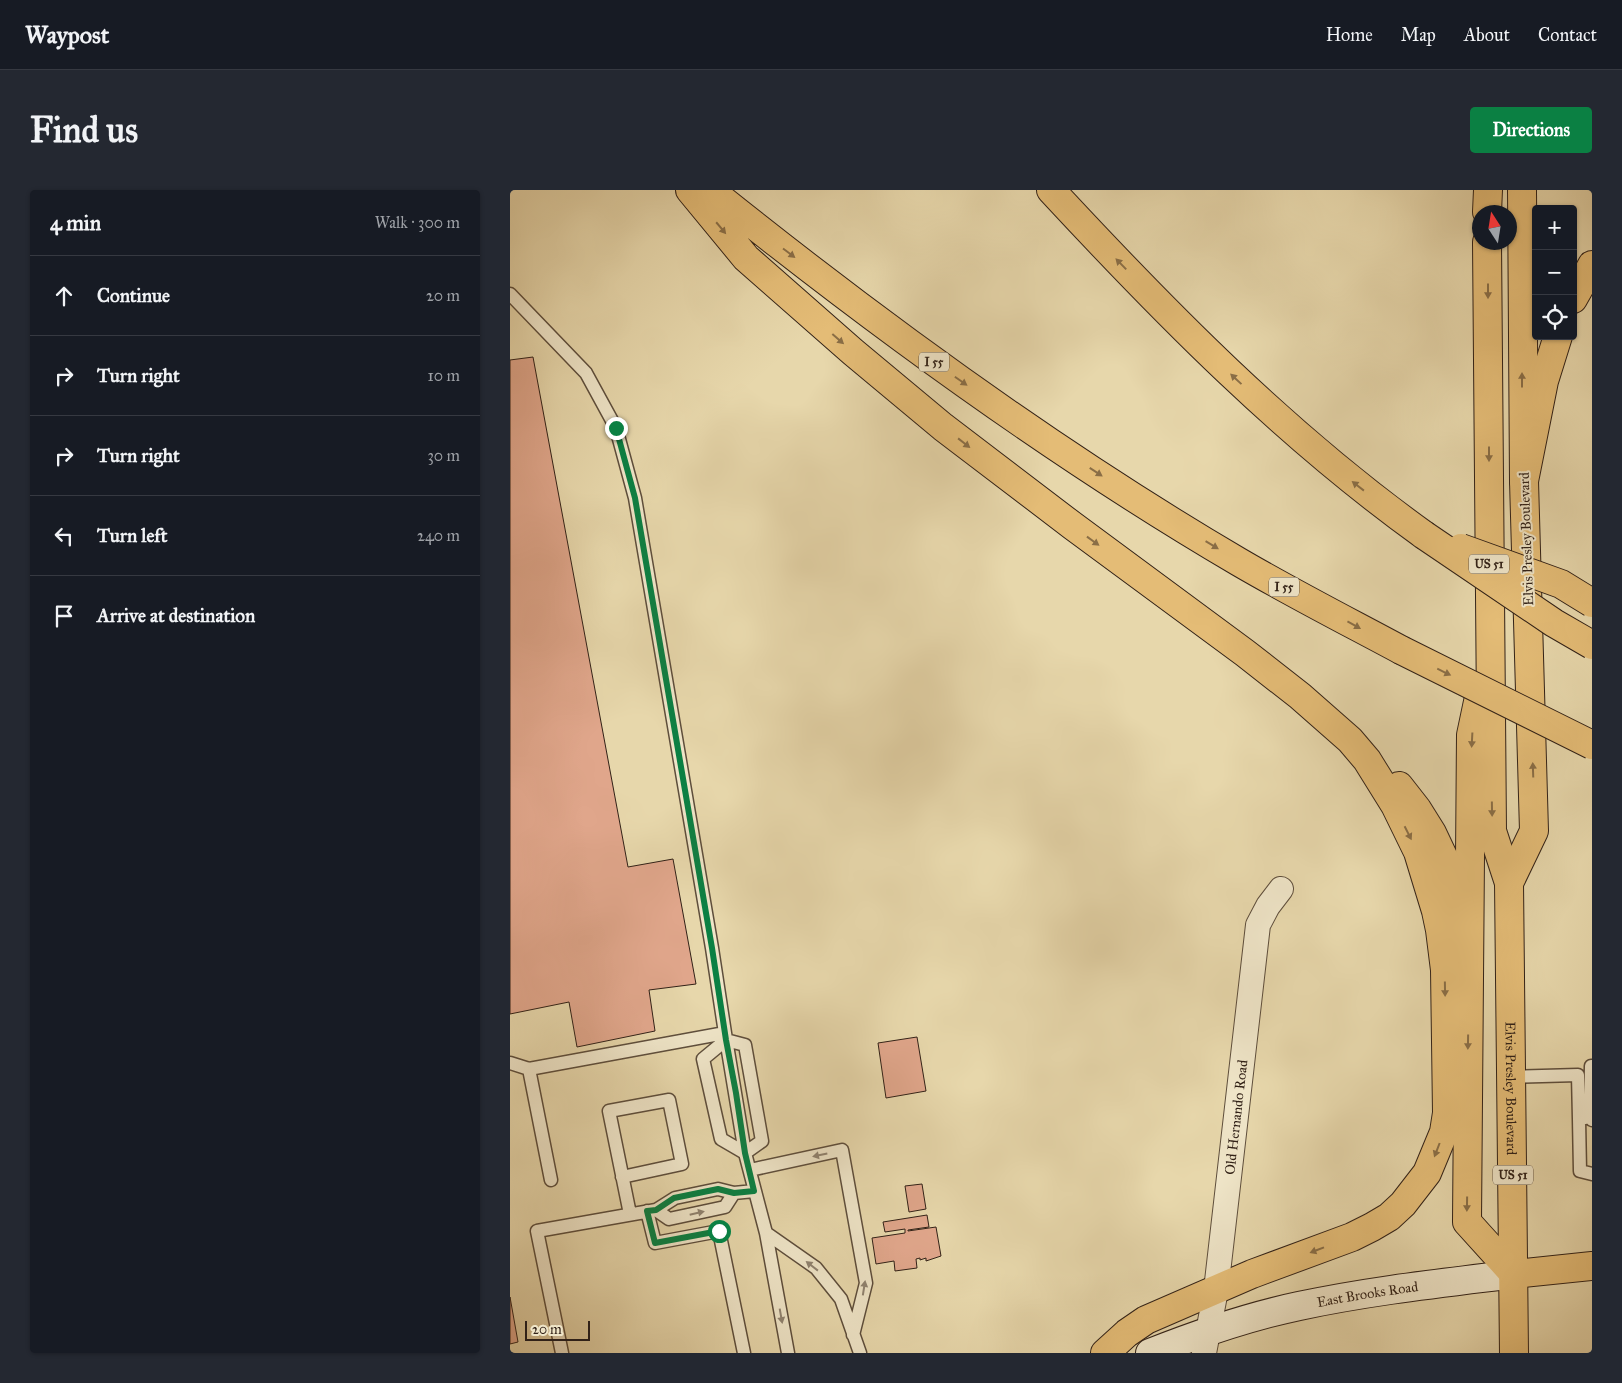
<!DOCTYPE html>
<meta charset="utf-8">
<style>
:root{--surface:#171b24;--page:#242831;--text:#f1f3f6;--muted:#9ea1a6;--line:#363941;--accent:#0b8043}
body{margin:0;font-family:"IM FELL Great Primer",serif;background:var(--page);color:var(--text)}
.controls{position:absolute;right:15px;top:15px;display:grid;overflow:hidden;border-radius:5px;box-shadow:0 1px 4px #0004}
.controls button{width:45px;height:45px;display:grid;place-items:center;padding:0;border:0;border-bottom:1px solid var(--line);background:var(--surface);color:var(--text);font:25px sans-serif}
.compass{position:absolute;left:962px;top:15px;width:45px;height:45px;border-radius:50%;background:var(--surface);box-shadow:0 1px 4px #0004;rotate:348deg}
.scale{position:absolute;left:15px;bottom:12px;width:65px;box-sizing:border-box;padding-left:5px;border:2px solid #312117;border-top:0;font-size:14px;line-height:18px;white-space:nowrap;color:#312117;-webkit-text-stroke:4px #efe5c8;paint-order:stroke}
.stop{position:absolute;width:15px;height:15px;margin:-11px;border:4px solid #0b8043;border-radius:50%;background:#fff}
.stop.end{background:#0b8043;border-color:#fff;box-shadow:0 1px 5px #0008}
.list{margin:0;padding:0;list-style:none}
h2{display:flex;justify-content:space-between;align-items:center;height:65px;margin:0;padding:0 20px;font-size:21px}
h2 small{font-size:16px;font-weight:400;color:var(--muted)}
.list li{display:grid;grid-template-columns:32px 1fr auto;gap:15px;align-items:center;box-sizing:border-box;height:80px;padding:0 20px;border-top:1px solid var(--line)}
.list b{display:block;font-size:19px;white-space:nowrap}
.list em{font-size:16px;font-style:normal;color:var(--muted)}
.icon{flex:none;width:28px;height:28px;fill:none;stroke:currentColor;stroke-width:2;stroke-linecap:round;stroke-linejoin:round}
.map{position:relative;flex:none;width:1082px;height:1163px;overflow:hidden;border-radius:5px}
header{display:flex;align-items:center;gap:30px;box-sizing:border-box;height:70px;padding:0 25px;background:var(--surface);border-bottom:1px solid var(--line)}
header strong{font-size:24px}
nav{display:flex;gap:28px;margin-inline-start:auto;font-size:18px}
.intro{display:flex;align-items:center;justify-content:space-between;box-sizing:border-box;height:120px;padding:0 30px}
h1{margin:0;font-size:35px}
.button{padding:12px 22px;border-radius:5px;background:var(--accent);color:#fff;font-size:18px;font-weight:700}
main{display:flex;gap:30px;padding:0 30px}
aside{flex:1;background:var(--surface);border-radius:5px;box-shadow:0 1px 4px #0004}
.map>svg:first-child{display:block}
.building{fill:#e0a68b;stroke:#312117}
.lines{fill:none;stroke-linecap:round;stroke-linejoin:round}
.lane-casing{stroke:#5e4e3c;stroke-width:15}
.street-casing{stroke:#5e4e3c;stroke-width:26}
.secondary-casing{stroke:#312117;stroke-width:30}
.primary-casing{stroke:#312117;stroke-width:30}
.highway-casing{stroke:#312117;stroke-width:30}
.lane{stroke:#efe5c8;stroke-width:12}
.street{stroke:#efe5c8;stroke-width:24}
.secondary{stroke:#efe5c8;stroke-width:28}
.primary{stroke:#e4bc76;stroke-width:28}
.highway{stroke:#e4bc76;stroke-width:28}
.highway-bridge-casing{stroke:#312117;stroke-width:30;stroke-linecap:butt}
.highway-bridge{stroke:#e4bc76;stroke-width:28}
.oneway{fill:#8a6e46}
.oneway2{fill:#908370}
.route{stroke:#0b8043;stroke-width:6}
.labels{text-anchor:middle;stroke-width:4;stroke-linejoin:round;paint-order:stroke}
.shield{fill:#efe5c8;stroke:#6a5c4c;stroke-width:1}
.shield-label{font-size:12px;font-weight:bold;fill:#312117}
.street-label{font-size:14px;fill:#312117;stroke:#efe5c8}
</style>
<header>
<strong>Waypost</strong>
<nav><a>Home</a><a>Map</a><a>About</a><a>Contact</a></nav>
</header>
<div class="intro"><h1>Find us</h1><a class="button">Directions</a></div>
<main>
<aside>
<h2>4 min<small>Walk · 300 m</small></h2>
<ul class="list">
<li><svg class="icon" aria-label="ahead" viewBox="0 0 24 24"><path d="M12 20V5M6 11l6-6 6 6"/></svg><div><b>Continue</b></div><em>20 m</em></li>
<li><svg class="icon" aria-label="right" viewBox="0 0 24 24"><path d="M7 20v-9h11M14 6l5 5-5 5"/></svg><div><b>Turn right</b></div><em>10 m</em></li>
<li><svg class="icon" aria-label="right" viewBox="0 0 24 24"><path d="M7 20v-9h11M14 6l5 5-5 5"/></svg><div><b>Turn right</b></div><em>30 m</em></li>
<li><svg class="icon" aria-label="left" viewBox="0 0 24 24"><path d="M17 20v-9H6M10 6l-5 5 5 5"/></svg><div><b>Turn left</b></div><em>240 m</em></li>
<li><svg class="icon" aria-label="arrive" viewBox="0 0 24 24"><path d="M6 21V4h12l-3 4 3 4H6"/></svg><div><b>Arrive at destination</b></div></li>
</ul>
</aside>
<div class="map">
<svg width="1082" height="1163" viewBox="0 0 1082 1163">
<rect width="100%" height="100%" fill="#e7d7ab"/>
<filter id="stains"><feTurbulence type="fractalNoise" baseFrequency=".004" numOctaves="4"/><feColorMatrix values="0 0 0 0 .2 0 0 0 0 .09 0 0 0 0 .02 0 0 0 .5 -.17"/></filter>
<radialGradient id="worn" r=".72"><stop offset=".6" stop-color="#630" stop-opacity="0"/><stop offset="1" stop-color="#630" stop-opacity=".3"/></radialGradient>
<path class="building" d="M23,167L118,677L163,669L186,794L139,800L145,841L67,857L59,812L0,824V170Z
M407,847L416,901L376,908L368,853Z
M412,994L416,1019L399,1022L395,996Z
M417,1025L419,1037L398,1040V1041L426,1037L431,1066L416,1071V1068L410,1070V1068L406,1069L407,1078L385,1081L384,1071L366,1074L362,1048L395,1043V1039L375,1042L373,1032Z
M0,1107L8,1152L0,1154Z"/>
<g class="lines">
<defs>
<path id="lane" d="M0,104L76,183L106,238L125,308L202,758L215,843
M216,850L235,855L252,951L235,963L211,949L193,869Z
M0,873L19,879L41,990
M1081,876L1080,927L1082,919
M19,879L215,843L235,963L256,1043L278,1163
M1001,887L1068,885L1069,929
M1082,930L1080,927L1069,929L1070,981L1082,984
M240,980L332,960L356,1093L343,1145
M112,987L172,974L159,910L99,921L120,1024
M146,1020L159,1029L215,1017L224,1003
M137,1021L145,1053L209,1041L234,1163
M256,1043L306,1078L331,1109L350,1163
M52,1163L27,1041L146,1020L165,1008L208,999L224,1003L244,1001"/>
<g id="street">
<path id="s1" d="M694,1163L706,1100L748,735L758,716L771,699"/>
</g>
<g id="secondary">
<path id="s2" d="M640,1163C688,1144 737,1127 789,1116C859,1101 932,1093 1004,1084"/>
</g>
<g id="primary">
<path d="M977,22L978,0"/>
<path id="s3" d="M977,52L982,641L999,693L1004,1163"/>
<path d="M969,507L961,545L957,1032L1004,1084"/>
<path d="M999,693L1024,641L1014,291L1012,0"/>
<path d="M1004,1084L1082,1076"/>
</g>
<path id="highway" d="M180,0L236,68L343,162L433,237L563,336L735,463L790,506L840,550L857,570L885,615L908,662L926,721L930,740L935,780L937,923L934,942L917,983L893,1014L879,1027L862,1037L842,1047L742,1084L636,1130L617,1143L595,1163
M200,0C368,135 543,263 729,372C782,403 837,431 891,460
M541,0C657,125 775,245 914,345
M1063,109L1082,75
M1014,291L1034,191L1048,146
M889,596L907,619L922,643L940,681L947,699L959,763"/>
</defs>
<use href="#lane" class="lane-casing"/>
<use href="#street" class="street-casing"/>
<use href="#secondary" class="secondary-casing"/>
<use href="#primary" class="primary-casing"/>
<use href="#highway" class="highway-casing"/>
<use href="#lane" class="lane"/>
<use href="#street" class="street"/>
<use href="#secondary" class="secondary"/>
<use href="#primary" class="primary"/>
<use href="#highway" class="highway"/>
<defs>
<path id="highway-bridge" d="M914,345L1044,433L1082,455
M951,358L1051,394L1082,413
M891,460L1082,555"/>
</defs>
<use href="#highway-bridge" class="highway-bridge-casing"/>
<use href="#highway-bridge" class="highway-bridge"/>
</g>
<defs><path id="oneway-solid" d="M-6-.8H1V-3.2L6.5 0L1 3.2V.8H-6Z" transform="scale(1.25)"/></defs>
<g class="oneway">
<use href="#oneway-solid" transform="translate(211 38) rotate(50)"/>
<use href="#oneway-solid" transform="translate(279 63) rotate(37)"/>
<use href="#oneway-solid" transform="translate(611 74) rotate(-134)"/>
<use href="#oneway-solid" transform="translate(978 101) rotate(90)"/>
<use href="#oneway-solid" transform="translate(328 149) rotate(41)"/>
<use href="#oneway-solid" transform="translate(726 189) rotate(-137)"/>
<use href="#oneway-solid" transform="translate(1012 190) rotate(-90)"/>
<use href="#oneway-solid" transform="translate(451 191) rotate(35)"/>
<use href="#oneway-solid" transform="translate(454 253) rotate(38)"/>
<use href="#oneway-solid" transform="translate(979 264) rotate(90)"/>
<use href="#oneway-solid" transform="translate(586 282) rotate(33)"/>
<use href="#oneway-solid" transform="translate(848 296) rotate(-142)"/>
<use href="#oneway-solid" transform="translate(583 351) rotate(36)"/>
<use href="#oneway-solid" transform="translate(702 355) rotate(31)"/>
<use href="#oneway-solid" transform="translate(844 435) rotate(29)"/>
<use href="#oneway-solid" transform="translate(934 482) rotate(26)"/>
<use href="#oneway-solid" transform="translate(962 550) rotate(93)"/>
<use href="#oneway-solid" transform="translate(1023 580) rotate(-92)"/>
<use href="#oneway-solid" transform="translate(982 619) rotate(89)"/>
<use href="#oneway-solid" transform="translate(898 643) rotate(63)"/>
<use href="#oneway-solid" transform="translate(935 799) rotate(89)"/>
<use href="#oneway-solid" transform="translate(958 852) rotate(91)"/>
<use href="#oneway-solid" transform="translate(927 960) rotate(111)"/>
<use href="#oneway-solid" transform="translate(957 1014) rotate(91)"/>
<use href="#oneway-solid" transform="translate(807 1060) rotate(159)"/>
</g>
<g class="oneway2">
<use href="#oneway-solid" transform="translate(310 965) rotate(168)"/>
<use href="#oneway-solid" transform="translate(187 1023) rotate(-13)"/>
<use href="#oneway-solid" transform="translate(302 1076) rotate(-142)"/>
<use href="#oneway-solid" transform="translate(354 1098) rotate(-81)"/>
<use href="#oneway-solid" transform="translate(271 1126) rotate(80)"/>
</g>
<g class="lines">
<path class="route" d="M106,238L125,308L202,758L216,850L226,903L235,963L244,1001L224,1003L208,999L164,1008L146,1020L137,1021L145,1053L209,1041"/>
</g>
<g class="labels">
<g class="shield">
<rect x="409" y="162.5" width="30" height="19" rx="4"/>
<rect x="959" y="364.5" width="40" height="19" rx="4"/>
<rect x="759" y="387.5" width="30" height="19" rx="4"/>
<rect x="983" y="975.5" width="40" height="19" rx="4"/>
</g>
<g class="shield-label">
<text x="424" y="176">I 55</text>
<text x="979" y="378">US 51</text>
<text x="774" y="401">I 55</text>
<text x="1003" y="989">US 51</text>
</g>
<g class="street-label">
<text transform="translate(1016 349) rotate(-92)" y="5">Elvis Presley Boulevard</text>
<text dy="5" stroke="none"><textPath href="#s3" startOffset="849">Elvis Presley Boulevard</textPath></text>
<text dy="5" stroke="none"><textPath href="#s1" startOffset="238">Old Hernando Road</textPath></text>
<text dy="5" stroke="none"><textPath href="#s2" startOffset="226">East Brooks Road</textPath></text>
</g>
</g>
<rect width="100%" height="100%" filter="url(#stains)"/>
<rect width="100%" height="100%" fill="url(#worn)"/>
</svg>
<div class="controls">
<button>+</button>
<button>−</button>
<button><svg class="icon" aria-label="locate" viewBox="0 0 24 24"><circle cx="12" cy="12" r="6"/><path d="M12 2v4M12 18v4M2 12h4M18 12h4"/></svg></button>
</div>
<svg class="compass" viewBox="-18 -18 36 36"><path d="M0-13l5 13h-10z" fill="#e53935"/><path d="M0 13l5-13h-10z" fill="#9ea1a6"/></svg>
<div class="scale">20 m</div>
<div class="stop" style="left:209px;top:1041px"></div>
<div class="stop end" style="left:106px;top:238px"></div>
</div>
</main>
